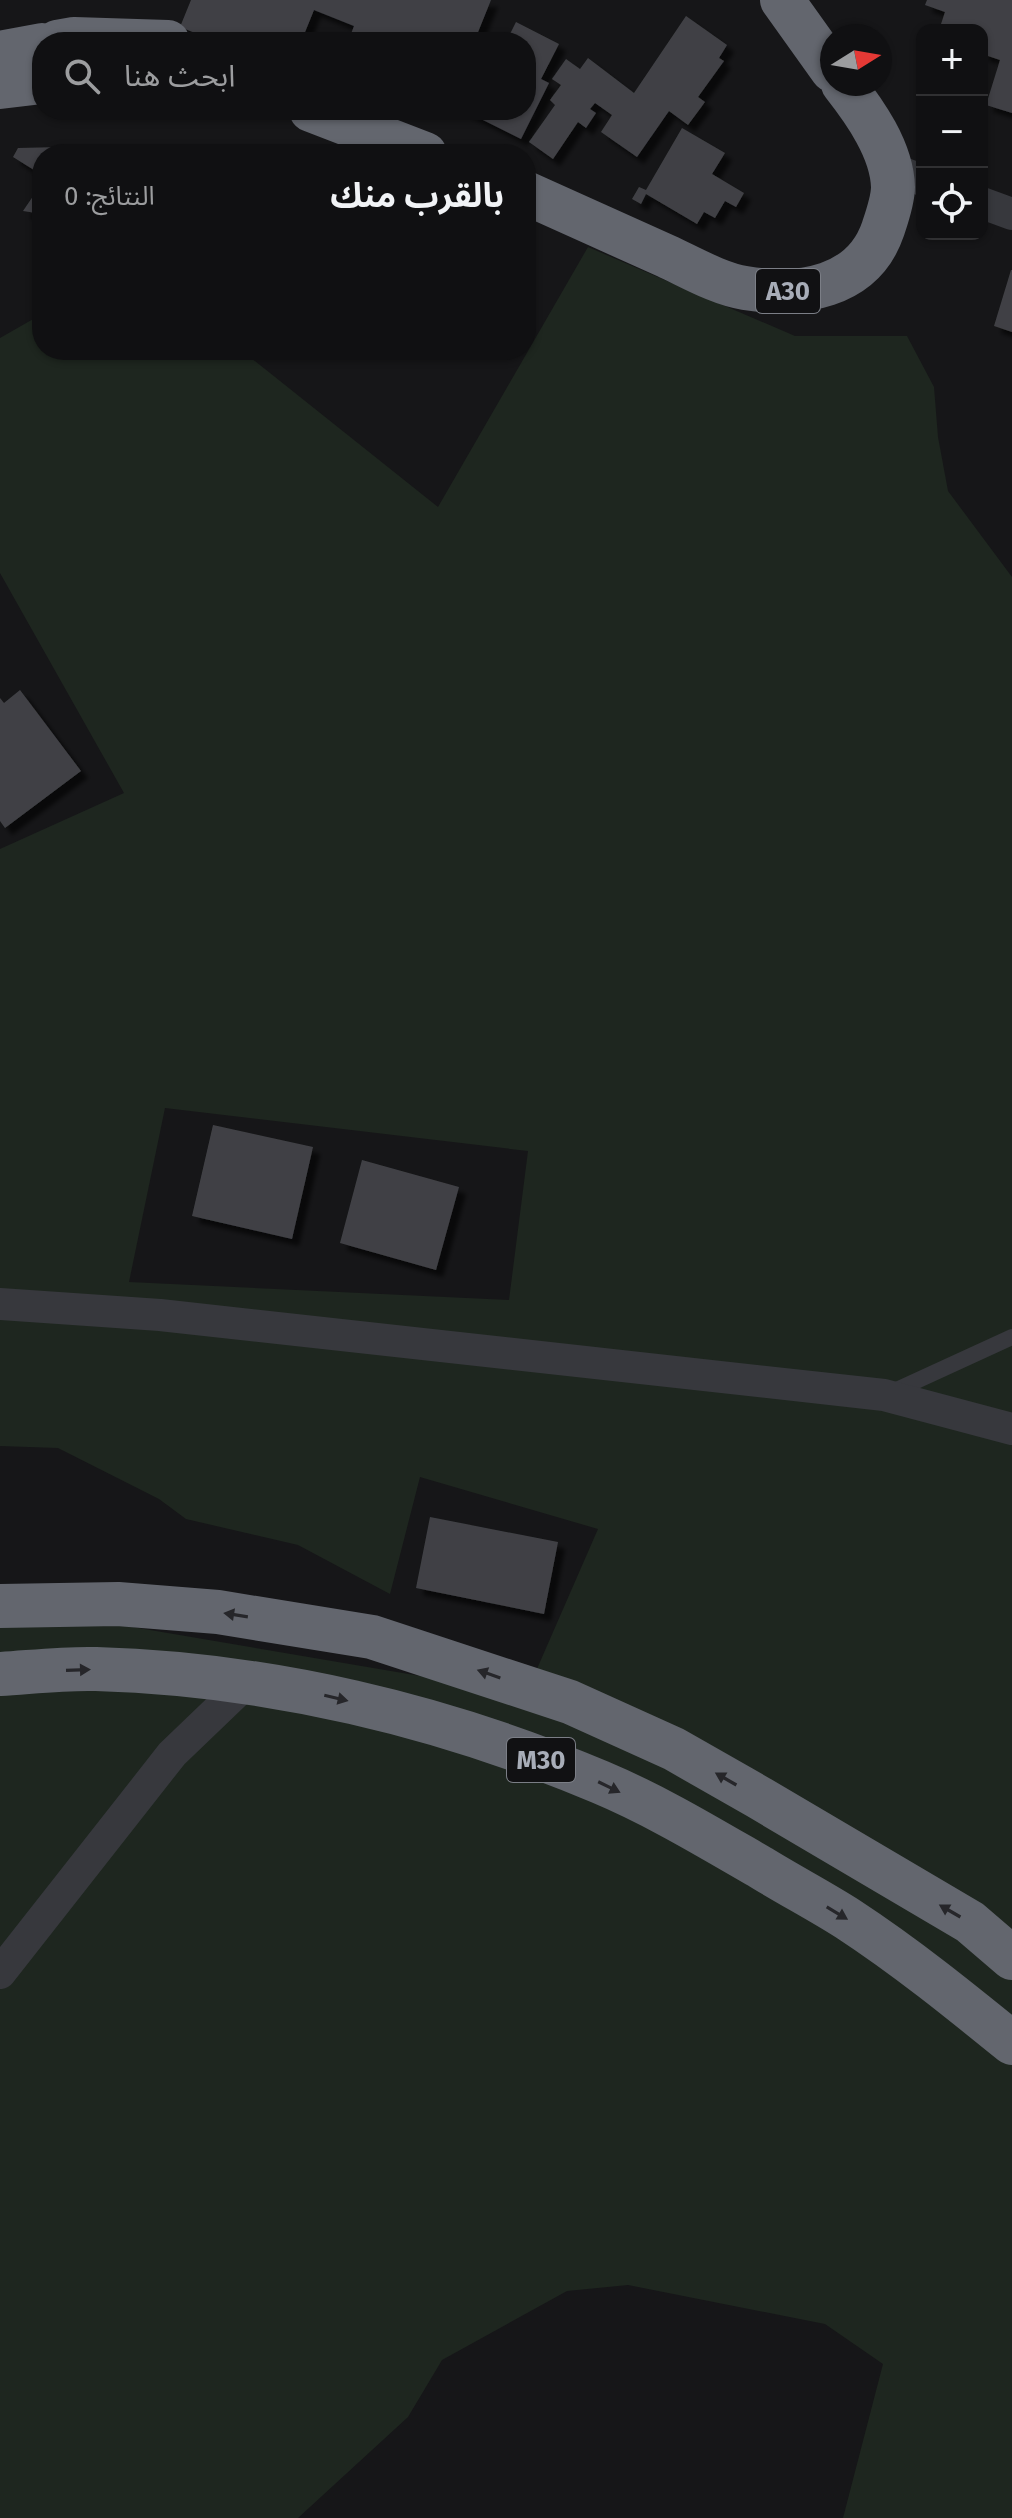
<!DOCTYPE html>
<html lang="ar">
<meta charset="utf-8">
<style>
:root{--surface:#101012;--page:#19191b;--text:#f1f3f6;--muted:#9c9d9f;--line:#303032}
body{margin:0;font-family:"Fira Sans","Noto Sans Arabic",sans-serif;background:var(--page);color:var(--text);direction:rtl}
.controls{position:absolute;right:24px;top:24px;display:grid;overflow:hidden;border-radius:16px;box-shadow:0 2px 6px #0004}
.controls button{width:72px;height:72px;display:grid;place-items:center;padding:0;border:0;border-bottom:2px solid var(--line);background:var(--surface);color:var(--text);font:40px sans-serif}
.compass{position:absolute;left:820px;top:24px;width:72px;height:72px;border-radius:50%;background:var(--surface);box-shadow:0 2px 6px #0004;rotate:79deg}
.list{margin:0;padding:0;list-style:none}
h2{display:flex;justify-content:space-between;align-items:center;height:104px;margin:0;padding:0 32px;font-size:34px}
h2 small{font-size:26px;font-weight:400;color:var(--muted)}
.icon{flex:none;width:44px;height:44px;fill:none;stroke:currentColor;stroke-width:2;stroke-linecap:round;stroke-linejoin:round}
.map{position:relative;flex:none;width:1012px;height:2518px;overflow:hidden;direction:ltr}
.search{position:absolute;background:var(--surface);box-shadow:0 2px 6px #0004;left:32px;top:32px;width:504px;height:88px;display:flex;align-items:center;gap:20px;box-sizing:border-box;padding:0 28px;border-radius:32px;color:var(--muted);font-size:30px}
.panel{position:absolute;background:var(--surface);box-shadow:0 2px 6px #0004;left:32px;top:144px;width:504px;height:216px;border-radius:32px;direction:rtl}
.map>svg:first-child{display:block}
.green{fill:#1e261f;fill-rule:evenodd}
.building{fill:#404145;filter:url(#shadow)}
.lines{fill:none;stroke-linecap:round;stroke-linejoin:round}
.lane{stroke:#37383d;stroke-width:16}
.street{stroke:#37383d;stroke-width:32}
.highway{stroke:#63666e;stroke-width:44}
.oneway{fill:#26262a}
.labels{text-anchor:middle;stroke-width:7;stroke-linejoin:round;paint-order:stroke}
.shield{fill:#111113;stroke:#7b7e86;stroke-width:2}
.shield-label{font-size:26px;font-weight:bold;fill:#a8adb8}
</style>
<div class="map">
<svg width="1012" height="2518" viewBox="0 0 1012 2518">
<defs>
<filter id="shadow"><feDropShadow dx="7" dy="7" stdDeviation="2" flood-color="#0009"/></filter>
</defs>
<rect width="100%" height="100%" fill="#161618"/>
<path class="green" d="M588,247L795,336H907L934,387L938,437L948,491L1012,577V2518H843L883,2364L825,2324L628,2285L567,2291L442,2360L408,2417L298,2518H0V1627L103,1622L526,1694L598,1529L420,1477L390,1594L298,1545L186,1519L159,1499L58,1448L0,1446V849L124,793L0,573V338L42,314V350H241L438,507ZM165,1108L528,1151L509,1300L129,1282Z"/>
<path class="building" d="M191,0H491L474,42H348L354,26L314,10L301,42H218L180,27Z
M927,0H1012V113L986,105L1000,60L982,54V30H939L945,12L925,5Z
M686,16L727,45L719,58L724,61L698,97L705,102L688,125L669,111L637,157L601,132L612,115L595,103L590,109L596,113L586,128L578,122L553,159L529,142L555,105L550,100L561,85L552,79L566,59L580,69L588,58L634,93Z
M516,22L559,44L541,79L549,83L521,139L463,110H526V42H506Z
M682,128L725,153L712,174L744,193L736,207L725,201L715,218L704,212L697,224L646,194L641,204L632,199L639,187L646,190Z
M106,146L126,154H42V175L13,157L18,148Z
M42,183V214L23,211Z
M1011,270H1012V332L994,326Z
M20,690L81,771L5,828L0,821V698L4,703Z
M213,1125L313,1147L292,1239L192,1216Z
M362,1160L459,1187L436,1270L340,1243Z
M430,1517L558,1542L544,1614L416,1588Z"/>
<g class="lines">
<path class="lane" d="M890,1393L1012,1337"/>
<path class="street" d="M889,168L922,180
M982,203L1012,214
M0,1304L160,1315L884,1395L1012,1429
M0,1973L172,1754L246,1683"/>
<path class="highway" d="M782,0L832,70
M57,42L74,39L168,42
M0,53L42,45
M0,87L42,82
M311,110L425,154
M526,193C573,214 619,235 666,256C690,267 719,284 745,288C800,297 863,288 883,229C887,217 893,200 893,187C892,150 865,112 843,84
M0,1606L118,1604L218,1612L372,1637L570,1702L674,1749L758,1797L970,1922L1012,1958
M0,1674C32,1672 65,1668 96,1669C269,1674 441,1715 600,1782C655,1805 708,1837 760,1867C789,1885 820,1901 848,1919C906,1957 959,2000 1012,2043"/>
</g>
<defs><path id="oneway-solid" d="M-6-.8H1V-3.2L6.5 0L1 3.2V.8H-6Z" transform="scale(2)"/></defs>
<g class="oneway">
<use href="#oneway-solid" transform="translate(236 1615) rotate(-171)"/>
<use href="#oneway-solid" transform="translate(78 1670) rotate(-2)"/>
<use href="#oneway-solid" transform="translate(489 1674) rotate(-161)"/>
<use href="#oneway-solid" transform="translate(336 1698) rotate(13)"/>
<use href="#oneway-solid" transform="translate(726 1779) rotate(-150)"/>
<use href="#oneway-solid" transform="translate(609 1787) rotate(26)"/>
<use href="#oneway-solid" transform="translate(950 1911) rotate(-150)"/>
<use href="#oneway-solid" transform="translate(837 1913) rotate(31)"/>
</g>
<g class="labels">
<g class="shield">
<rect x="756" y="269" width="64" height="44" rx="6"/>
<rect x="507" y="1738" width="68" height="44" rx="6"/>
</g>
<g class="shield-label">
<text x="788" y="300">A30</text>
<text x="541" y="1769">M30</text>
</g>
</g>
</svg>
<div class="controls">
<button>+</button>
<button>−</button>
<button><svg class="icon" aria-label="locate" viewBox="0 0 24 24"><circle cx="12" cy="12" r="6"/><path d="M12 2v4M12 18v4M2 12h4M18 12h4"/></svg></button>
</div>
<svg class="compass" viewBox="-18 -18 36 36"><path d="M0-13l5 13h-10z" fill="#e53935"/><path d="M0 13l5-13h-10z" fill="#9c9d9f"/></svg>
<div class="search"><svg class="icon" aria-label="search" viewBox="0 0 24 24"><circle cx="10" cy="10" r="6"/><path d="M15 15l6 6"/></svg>ابحث هنا</div>
<section class="panel">
<h2>بالقرب منك<small>النتائج: 0</small></h2>
<ul class="list">
</ul>
</section>
</div>
